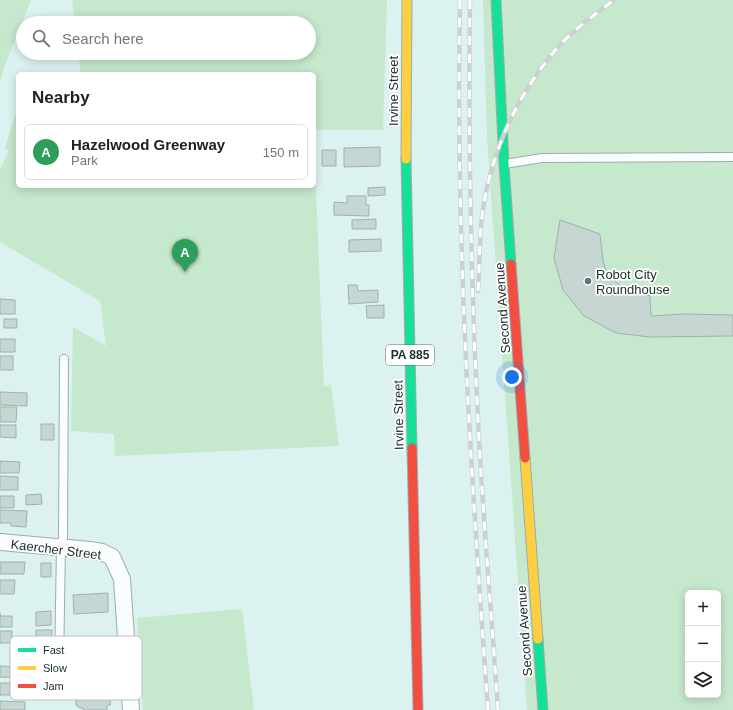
<!DOCTYPE html>
<meta charset="utf-8">
<style>
:root{--surface:#fff;--page:#f2f2f2;--text:#202124;--muted:#757577;--line:#e0e0e0;--accent:#7c3aed}
body{margin:0;font-family:Arial,sans-serif;background:var(--page);color:var(--text)}
.controls{position:absolute;right:12px;bottom:12px;display:grid;overflow:hidden;border-radius:6px;box-shadow:0 2px 10px #0003}
.controls button{width:36px;height:36px;display:grid;place-items:center;padding:0;border:0;border-bottom:1px solid var(--line);background:var(--surface);color:var(--text);font:20px sans-serif}
.you{position:absolute;left:512px;top:377px;width:14px;height:14px;margin:-10px;border:3px solid #fff;border-radius:50%;background:#1a73e8;box-shadow:0 0 0 6px #1a73e833}
.badge{display:grid;place-items:center;width:26px;height:26px;border-radius:50%;background:var(--accent);color:#fff;font-size:13px;font-weight:700}
.pin{position:absolute;translate:-50% -33px;filter:drop-shadow(0 1px 2px #0008)}
.pin::after{content:'';position:absolute;top:21px;width:14px;height:12px;background:inherit;clip-path:polygon(0 0,100% 0,50% 100%)}
.list{margin:0;padding:0;list-style:none}
h2{display:flex;justify-content:space-between;align-items:center;height:52px;margin:0;padding:0 16px;font-size:17px}
h2 small{font-size:13px;font-weight:400;color:var(--muted)}
.list li{display:grid;grid-template-columns:26px 1fr auto;gap:12px;align-items:center;box-sizing:border-box;height:56px;margin:0 8px 8px;padding:0 8px;border:1px solid var(--line);border-radius:6px}
.list b{display:block;font-size:15px;white-space:nowrap}
.list p{margin:0;font-size:13px;white-space:nowrap;color:var(--muted)}
.list em{font-size:13px;font-style:normal;color:var(--muted)}
.icon{flex:none;width:22px;height:22px;fill:none;stroke:currentColor;stroke-width:2;stroke-linecap:round;stroke-linejoin:round}
.map{position:relative;flex:none;width:733px;height:710px;overflow:hidden}
.search{position:absolute;background:var(--surface);box-shadow:0 2px 10px #0003;left:16px;top:16px;width:300px;height:44px;display:flex;align-items:center;gap:10px;box-sizing:border-box;padding:0 14px;border-radius:22px;color:var(--muted);font-size:15px}
.panel{position:absolute;background:var(--surface);box-shadow:0 2px 10px #0003;left:16px;top:72px;width:300px;height:116px;border-radius:6px}
.map>svg:first-child{display:block}
.green{fill:#c6e8cc;fill-rule:evenodd}
.building{fill:#c5d6d3;stroke:#a0b1ad}
.lines{fill:none;stroke-linecap:round;stroke-linejoin:round}
.lane-casing{stroke:#9badac;stroke-width:10}
.street-casing{stroke:#9badac;stroke-width:18}
.fast-casing{stroke:#9badac;stroke-width:11}
.slow-casing{stroke:#9badac;stroke-width:11}
.jam-casing{stroke:#9badac;stroke-width:11}
.lane{stroke:#fafdfd;stroke-width:8}
.street{stroke:#fafdfd;stroke-width:16}
.fast{stroke:#16e098;stroke-width:9}
.slow{stroke:#ffcf43;stroke-width:9}
.jam{stroke:#f24e42;stroke-width:9}
.rail-casing{stroke:#cbd1d1;stroke-width:4.5}
.rail{stroke:#fff;stroke-width:3;stroke-dasharray:9;stroke-linecap:butt}
.poi-dot{fill:#617574;stroke:#fff;stroke-width:1.5}
.labels{text-anchor:middle;stroke-width:3.5;stroke-linejoin:round;paint-order:stroke}
.shield{fill:#fff;stroke:#636f6e;stroke-width:1}
.shield-label{font-size:12px;font-weight:bold;fill:#203130}
.street-label{font-size:13px;fill:#203130;stroke:#fff}
.poi-label{font-size:13px;fill:#203130;stroke:#fff;text-anchor:start}
.key{fill:#fff;stroke:#bcc1c1;stroke-width:1}
.key-label{font-size:11px;fill:#203130}
</style>
<div class="map">
<svg width="733" height="710" viewBox="0 0 733 710">
<rect width="100%" height="100%" fill="#dbf2f1"/>
<path class="green" d="M0,0H31L3,70L0,82Z
M72,0H387L383,130H314V74H81L78,53H309V23H75Z
M483,0H733V710H527L487,137ZM688,593H718V695H688Z
M18,106V186H314V141L324,387L331,384L339,446L115,456L114,434L71,431L73,327L106,346L100,301L0,242V169L9,151L5,148Z
M242,609L254,710H143L137,618Z"/>
<path class="building" d="M380,147V166L344,167V148Z
M322,150H336V166H322Z
M385,187V195L368,196V188Z
M347,196H366V205H369V216L334,215V202L347,203Z
M376,219V229H352V220Z
M560,220L600,234L603,261L608,275L622,287L650,296L651,316L683,314L733,315V336L650,337L616,333L584,316L563,290L554,258Z
M381,239V251L349,252V240Z
M348,285H357L358,291L378,290V302L349,304Z
M0,299L15,300V314H0Z
M384,305V318H367L366,306Z
M4,319H17V328H4Z
M0,339H15V352H0Z
M0,356H13V370H0Z
M0,392L27,393V406L0,405Z
M0,407H17L16,422H0Z
M41,424H54V440H41Z
M0,425H16V438L0,437Z
M0,461L20,462L19,473H0Z
M0,476L18,477V490H0Z
M41,494L42,504L26,505V495Z
M0,496H14V508H0Z
M0,510L27,511L26,527L11,526V523H0Z
M0,562H25L24,574H0Z
M41,563H51V577H41Z
M0,580H15L14,594H0Z
M108,593V612L74,614L73,595Z
M51,611V625L36,626V612Z
M0,613V616H12V627H0Z
M36,630H52L51,645H36Z
M0,631H12V643H0Z
M0,666L22,667V678L0,677Z
M85,682L106,683V695L111,694L110,705L107,706V710H84V709L78,707L76,705V699L79,696L84,697Z
M0,683H10V695H0Z
M0,701L25,702V710H0Z"/>
<g class="lines">
<defs>
<path id="lane" d="M505,164L542,158L733,157
M59,665L61,547L63,538L64,359"/>
<path id="street" d="M0,542L90,550L102,552L112,557L122,579L131,710"/>
<path id="fast" d="M496,0L504,164L511,264
M406,159L412,448
M538,639L543,710"/>
<path id="slow" d="M406,159L407,0
M525,458L538,639"/>
<path id="jam" d="M511,264L525,458
M412,448L418,710"/>
</defs>
<use href="#lane" class="lane-casing"/>
<use href="#street" class="street-casing"/>
<use href="#fast" class="fast-casing"/>
<use href="#slow" class="slow-casing"/>
<use href="#jam" class="jam-casing"/>
<use href="#lane" class="lane"/>
<use href="#street" class="street"/>
<use href="#fast" class="fast"/>
<use href="#slow" class="slow"/>
<use href="#jam" class="jam"/>
<defs>
<path id="rail" d="M460,0C455,237 471,474 488,710
M470,0C468,146 471,293 479,439C484,530 492,620 498,710
M478,291C480,264 479,236 483,209C492,151 516,98 553,53C570,32 593,16 614,0"/>
</defs>
<use href="#rail" class="rail-casing"/>
<use href="#rail" class="rail"/>
</g>
<circle class="poi-dot" cx="588" cy="281" r="4"/>
<g class="labels">
<rect class="shield" x="386" y="345" width="48" height="20" rx="3"/>
<g class="shield-label">
<text x="410" y="359">PA 885</text>
</g>
<g class="street-label">
<text transform="translate(393 91) rotate(-90)" y="5">Irvine Street</text>
<text transform="translate(502 308) rotate(-94)" y="5">Second Avenue</text>
<text transform="translate(398 415) rotate(-91)" y="5">Irvine Street</text>
<text transform="translate(56 549) rotate(7)" y="5">Kaercher Street</text>
<text transform="translate(524 631) rotate(-94)" y="5">Second Avenue</text>
</g>
<g class="poi-label">
<text x="596" y="279">Robot City<tspan x="596" dy="15">Roundhouse</tspan></text>
</g>
</g>
<rect x="10" y="636" width="132" height="64" rx="6" class="key"/>
<rect x="18" y="648" width="18" height="4" fill="#16e098"/>
<rect x="18" y="666" width="18" height="4" fill="#ffcf43"/>
<rect x="18" y="684" width="18" height="4" fill="#f24e42"/>
<g class="key-label">
<text x="43" y="654">Fast</text>
<text x="43" y="672">Slow</text>
<text x="43" y="690">Jam</text>
</g>
</svg>
<div class="controls">
<button>+</button>
<button>−</button>
<button><svg class="icon" aria-label="layers" viewBox="0 0 24 24"><path d="M12 4l9 5-9 5-9-5zM3 14l9 5 9-5"/></svg></button>
</div>
<div class="you"></div>
<div class="pin badge" style="left:185px;top:272px;background:#2e9e5b">A</div>
<div class="search"><svg class="icon" aria-label="search" viewBox="0 0 24 24"><circle cx="10" cy="10" r="6"/><path d="M15 15l6 6"/></svg>Search here</div>
<section class="panel">
<h2>Nearby<small></small></h2>
<ul class="list">
<li><span class="badge" style="background:#2e9e5b">A</span><div><b>Hazelwood Greenway</b><p>Park</p></div><em>150 m</em></li>
</ul>
</section>
</div>
